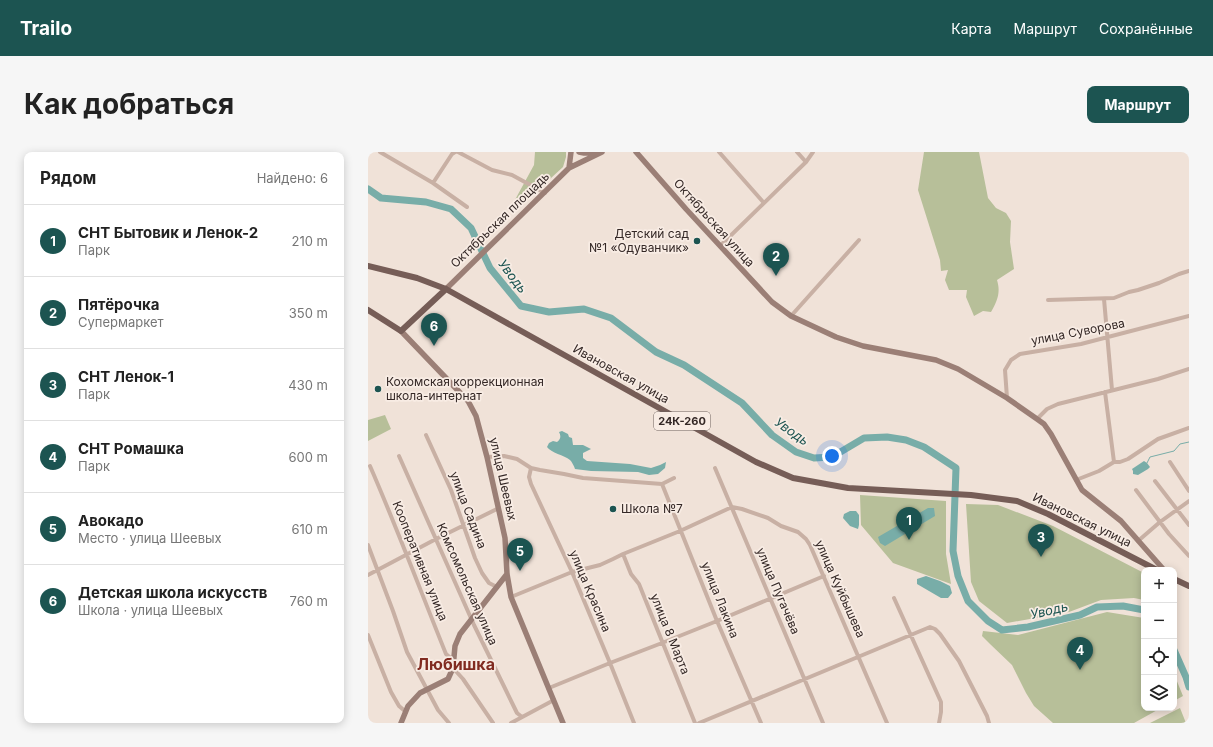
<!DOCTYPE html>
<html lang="ru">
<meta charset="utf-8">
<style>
:root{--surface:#fff;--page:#f6f6f6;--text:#222;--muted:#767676;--line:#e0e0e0;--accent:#1c5451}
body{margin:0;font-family:Inter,sans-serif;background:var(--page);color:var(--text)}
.controls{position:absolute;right:12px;bottom:12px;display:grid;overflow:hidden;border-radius:8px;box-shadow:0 2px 10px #0003}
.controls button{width:36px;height:36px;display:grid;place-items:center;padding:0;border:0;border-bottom:1px solid var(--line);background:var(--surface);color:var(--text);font:20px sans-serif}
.you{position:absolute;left:464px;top:304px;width:14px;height:14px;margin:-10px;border:3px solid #fff;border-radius:50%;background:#1a73e8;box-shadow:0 0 0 6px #1a73e833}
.badge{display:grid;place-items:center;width:26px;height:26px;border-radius:50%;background:var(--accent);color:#fff;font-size:13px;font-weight:700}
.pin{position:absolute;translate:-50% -33px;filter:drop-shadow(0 1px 2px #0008)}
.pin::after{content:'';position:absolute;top:21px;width:14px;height:12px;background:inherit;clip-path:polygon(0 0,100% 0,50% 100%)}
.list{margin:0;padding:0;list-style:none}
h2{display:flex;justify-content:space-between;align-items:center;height:52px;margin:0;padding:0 16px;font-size:17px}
h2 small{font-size:13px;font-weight:400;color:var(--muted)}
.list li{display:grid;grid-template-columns:26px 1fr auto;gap:12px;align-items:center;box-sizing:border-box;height:72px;padding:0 16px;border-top:1px solid var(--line)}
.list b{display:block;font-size:15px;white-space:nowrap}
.list p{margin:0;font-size:13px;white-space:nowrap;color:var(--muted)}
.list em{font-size:13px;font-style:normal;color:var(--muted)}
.icon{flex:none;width:22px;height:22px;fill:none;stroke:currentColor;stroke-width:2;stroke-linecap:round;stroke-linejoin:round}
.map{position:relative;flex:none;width:821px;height:571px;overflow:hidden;border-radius:8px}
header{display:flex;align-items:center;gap:24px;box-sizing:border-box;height:56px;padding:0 20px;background:var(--accent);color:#fff}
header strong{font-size:19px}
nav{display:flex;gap:22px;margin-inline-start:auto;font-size:14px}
.intro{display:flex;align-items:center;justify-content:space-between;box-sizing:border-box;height:96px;padding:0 24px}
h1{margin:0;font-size:28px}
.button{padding:10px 18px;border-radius:8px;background:var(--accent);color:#fff;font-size:14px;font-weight:700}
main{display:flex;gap:24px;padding:0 24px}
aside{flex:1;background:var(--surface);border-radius:8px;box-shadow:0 2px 10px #0003}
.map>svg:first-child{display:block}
.green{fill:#b7bf99}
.water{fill:#78ada8}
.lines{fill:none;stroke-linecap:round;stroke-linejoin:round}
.stream{stroke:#78ada8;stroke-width:1}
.river{stroke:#78ada8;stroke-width:7}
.street{stroke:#c8b0a4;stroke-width:4}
.secondary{stroke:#9b7f76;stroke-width:5.5}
.primary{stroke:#765d57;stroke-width:6}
.poi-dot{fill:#1c5451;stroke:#f8ece4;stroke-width:1.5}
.labels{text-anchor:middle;stroke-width:3.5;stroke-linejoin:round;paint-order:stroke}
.shield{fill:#f8ece4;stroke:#6f635f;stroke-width:1}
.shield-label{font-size:11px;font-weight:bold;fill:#342826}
.street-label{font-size:12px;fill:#342826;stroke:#f8ece4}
.poi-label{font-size:12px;fill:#342826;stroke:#f8ece4;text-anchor:start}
.water-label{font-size:13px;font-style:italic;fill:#1c5451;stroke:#f8ece4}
.district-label{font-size:16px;font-weight:bold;fill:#812b20;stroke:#f8ece4}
</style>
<header>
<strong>Trailo</strong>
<nav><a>Карта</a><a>Маршрут</a><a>Сохранённые</a></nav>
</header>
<div class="intro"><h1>Как добраться</h1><a class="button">Маршрут</a></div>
<main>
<aside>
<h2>Рядом<small>Найдено: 6</small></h2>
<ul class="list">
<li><span class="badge">1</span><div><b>СНТ Бытовик и Ленок-2</b><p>Парк</p></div><em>210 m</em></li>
<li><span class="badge">2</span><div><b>Пятёрочка</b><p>Супермаркет</p></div><em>350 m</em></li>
<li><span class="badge">3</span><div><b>СНТ Ленок-1</b><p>Парк</p></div><em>430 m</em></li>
<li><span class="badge">4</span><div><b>СНТ Ромашка</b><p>Парк</p></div><em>600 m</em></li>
<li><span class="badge">5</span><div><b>Авокадо</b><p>Место · улица Шеевых</p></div><em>610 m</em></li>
<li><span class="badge">6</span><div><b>Детская школа искусств</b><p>Школа · улица Шеевых</p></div><em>760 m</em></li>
</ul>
</aside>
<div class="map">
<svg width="821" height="571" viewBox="0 0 821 571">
<rect width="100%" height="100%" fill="#f0e2d8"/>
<path class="green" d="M167,0H198V5L195,15L145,61L142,57L166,13Z
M556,0H611L620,46L628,56L638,61L643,69L642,90L646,117L629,128C633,141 629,149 623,160L615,159L606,164L598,145L599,138H581L577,128L580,118L573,119L572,108L550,38Z
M17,263L23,277L0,289V268Z
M492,343L578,349V402L583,432L525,411L493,373Z
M598,352L630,353L685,374L776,421V448L766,446L733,448L701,460L639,471L611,449L603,430Z
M739,460L776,466V556H793L766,571H685L666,554L658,541L644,513L622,492L614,484L615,479L650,483Z
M806,522L815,544L806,549Z
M812,556L818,571H782Z"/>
<path class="water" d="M194,279L200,282L201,285L204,286L205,293H215L223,297L215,301V306L219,309L262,312L283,316L292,313L298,310L297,316L290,322L281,323L270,320L223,319L207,317C206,314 204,310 202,308C196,303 183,301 179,295L181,291L185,289L189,290C193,287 193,284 191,280Z
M776,309L779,311L782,315L780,317L770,323L765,322V319L764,317Z
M560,356H566L567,364L517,394L512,391L510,385Z
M482,359H488L491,363V373L490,377L482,374L475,366L476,362Z
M558,424L572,429L582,434L584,441L580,446H573L549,432V427Z"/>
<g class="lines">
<path class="stream" d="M779,311L782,305L806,299L812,292L821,290"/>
<path class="river" d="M0,37L13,46L58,50L83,57L103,76L122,116L153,154L181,160L216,157L243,166L288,200L316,213L374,251L404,283L428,300L446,306L464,305L496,286L519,285L538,288L556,295L588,316L585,399L590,424L600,449L620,469L634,478L660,475L712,463L729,455L755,454L776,458
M806,498L818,525L821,535"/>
<path class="street" d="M12,0L65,31L99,55
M90,0L124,18L144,23L177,41
M351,0L396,51
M429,0L438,10
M65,31L84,2L87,0
M352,94L438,10L445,0
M736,147L744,238
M680,148L746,146L761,140L770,138L791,131L811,122L821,119
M423,164L491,88
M737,240L746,310
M639,246L637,218L643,208L652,202L713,192L821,164
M669,267L679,257L690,252L790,227L821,217
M58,283L83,338L107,406L114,421L121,431L129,435
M31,304L106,473L149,561L154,565
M119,305L136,304L149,307L163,316L172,318L196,322L215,326L294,332L306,326
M802,310L821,339
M2,314C29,376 53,440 78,502L86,509
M163,316L161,325L163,332L204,420L242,511L266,571
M347,316L455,571
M708,328L731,319L746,310H752L760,307L790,287L821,276
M787,329L821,373
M294,332L349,469L393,571
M768,338L801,382L821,404
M770,389L792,370L821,349
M0,393L25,459L39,500L70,558L81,571
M255,402L263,422L271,432L327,571
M0,423L68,387L131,356
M143,445L204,420L232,413L245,407L255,402L312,379L364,355L374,357L400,366L413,374L430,380L438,387L442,393L519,571
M526,446L573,550V560L571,571
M0,483L23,540L31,554L38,560
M85,516L95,527L125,571
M181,536L242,511L294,491L349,469L456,424
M143,571L186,548
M331,571L562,475L567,477L572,482L591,509L619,564L621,571"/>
<path class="secondary" d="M211,0L216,1H229
M268,0L318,57L404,150L423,164L468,185L495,194L568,208L590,217L639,246L669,267L676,272L683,282L714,338L753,369L796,418
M201,16L203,0
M78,137L201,16L234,0
M33,179L100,249L108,264L119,305L137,386L139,422L143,445L195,571
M33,571L40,554L52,541L80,527L85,516L87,494L92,482L139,422"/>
<path class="primary" d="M0,114L49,126L78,137L388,310L425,326L480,336L603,343L649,349L680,362L789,418
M0,158L33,179L78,137
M806,427L821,434"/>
</g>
<g class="poi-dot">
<circle cx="329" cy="89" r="4"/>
<circle cx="10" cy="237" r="4"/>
<circle cx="245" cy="357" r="4"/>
</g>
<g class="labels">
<rect class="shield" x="286" y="260" width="56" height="18" rx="3"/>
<g class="shield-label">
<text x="314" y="273">24К-260</text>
</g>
<g class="street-label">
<text transform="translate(132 68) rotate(-44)" y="4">Октябрьская площадь</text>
<text transform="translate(346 71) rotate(48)" y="4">Октябрьская улица</text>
<text transform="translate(710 180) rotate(-11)" y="4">улица Суворова</text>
<text transform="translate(253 222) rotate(29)" y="4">Ивановская улица</text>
<text transform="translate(135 327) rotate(77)" y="4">улица Шеевых</text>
<text transform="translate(100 358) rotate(69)" y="4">улица Садина</text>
<text transform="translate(714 368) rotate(26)" y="4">Ивановская улица</text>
<text transform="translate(52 409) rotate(68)" y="4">Кооперативная улица</text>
<text transform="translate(99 432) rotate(66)" y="4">Комсомольская улица</text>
<text transform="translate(472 437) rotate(66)" y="4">улица Куйбышева</text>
<text transform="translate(222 439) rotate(67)" y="4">улица Красина</text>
<text transform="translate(410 439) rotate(67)" y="4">улица Пугачёва</text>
<text transform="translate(352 448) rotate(68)" y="4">улица Лакина</text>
<text transform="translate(302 482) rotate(68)" y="4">улица 8 Марта</text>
</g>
<g class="poi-label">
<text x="321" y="86" text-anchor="end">Детский сад<tspan x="321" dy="14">№1 «Одуванчик»</tspan></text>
<text x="18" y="234">Кохомская коррекционная<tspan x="18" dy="14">школа-интернат</tspan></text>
<text x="253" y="361">Школа №7</text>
</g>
<g class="water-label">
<text transform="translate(145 124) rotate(53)" y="5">Уводь</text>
<text transform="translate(424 279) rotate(35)" y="5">Уводь</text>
<text transform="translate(681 458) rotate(-13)" y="5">Уводь</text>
</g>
<g class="district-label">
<text x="88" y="518">Любишка</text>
</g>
</g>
</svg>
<div class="controls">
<button>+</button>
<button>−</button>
<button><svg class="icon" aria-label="locate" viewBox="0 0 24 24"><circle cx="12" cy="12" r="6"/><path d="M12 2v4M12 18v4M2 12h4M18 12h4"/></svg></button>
<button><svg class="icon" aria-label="layers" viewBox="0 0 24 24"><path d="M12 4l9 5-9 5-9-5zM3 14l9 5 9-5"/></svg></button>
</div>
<div class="you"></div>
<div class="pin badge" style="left:541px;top:388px">1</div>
<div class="pin badge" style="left:408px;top:124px">2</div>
<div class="pin badge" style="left:673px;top:405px">3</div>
<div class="pin badge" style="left:712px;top:518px">4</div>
<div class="pin badge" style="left:152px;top:419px">5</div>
<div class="pin badge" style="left:66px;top:194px">6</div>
</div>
</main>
